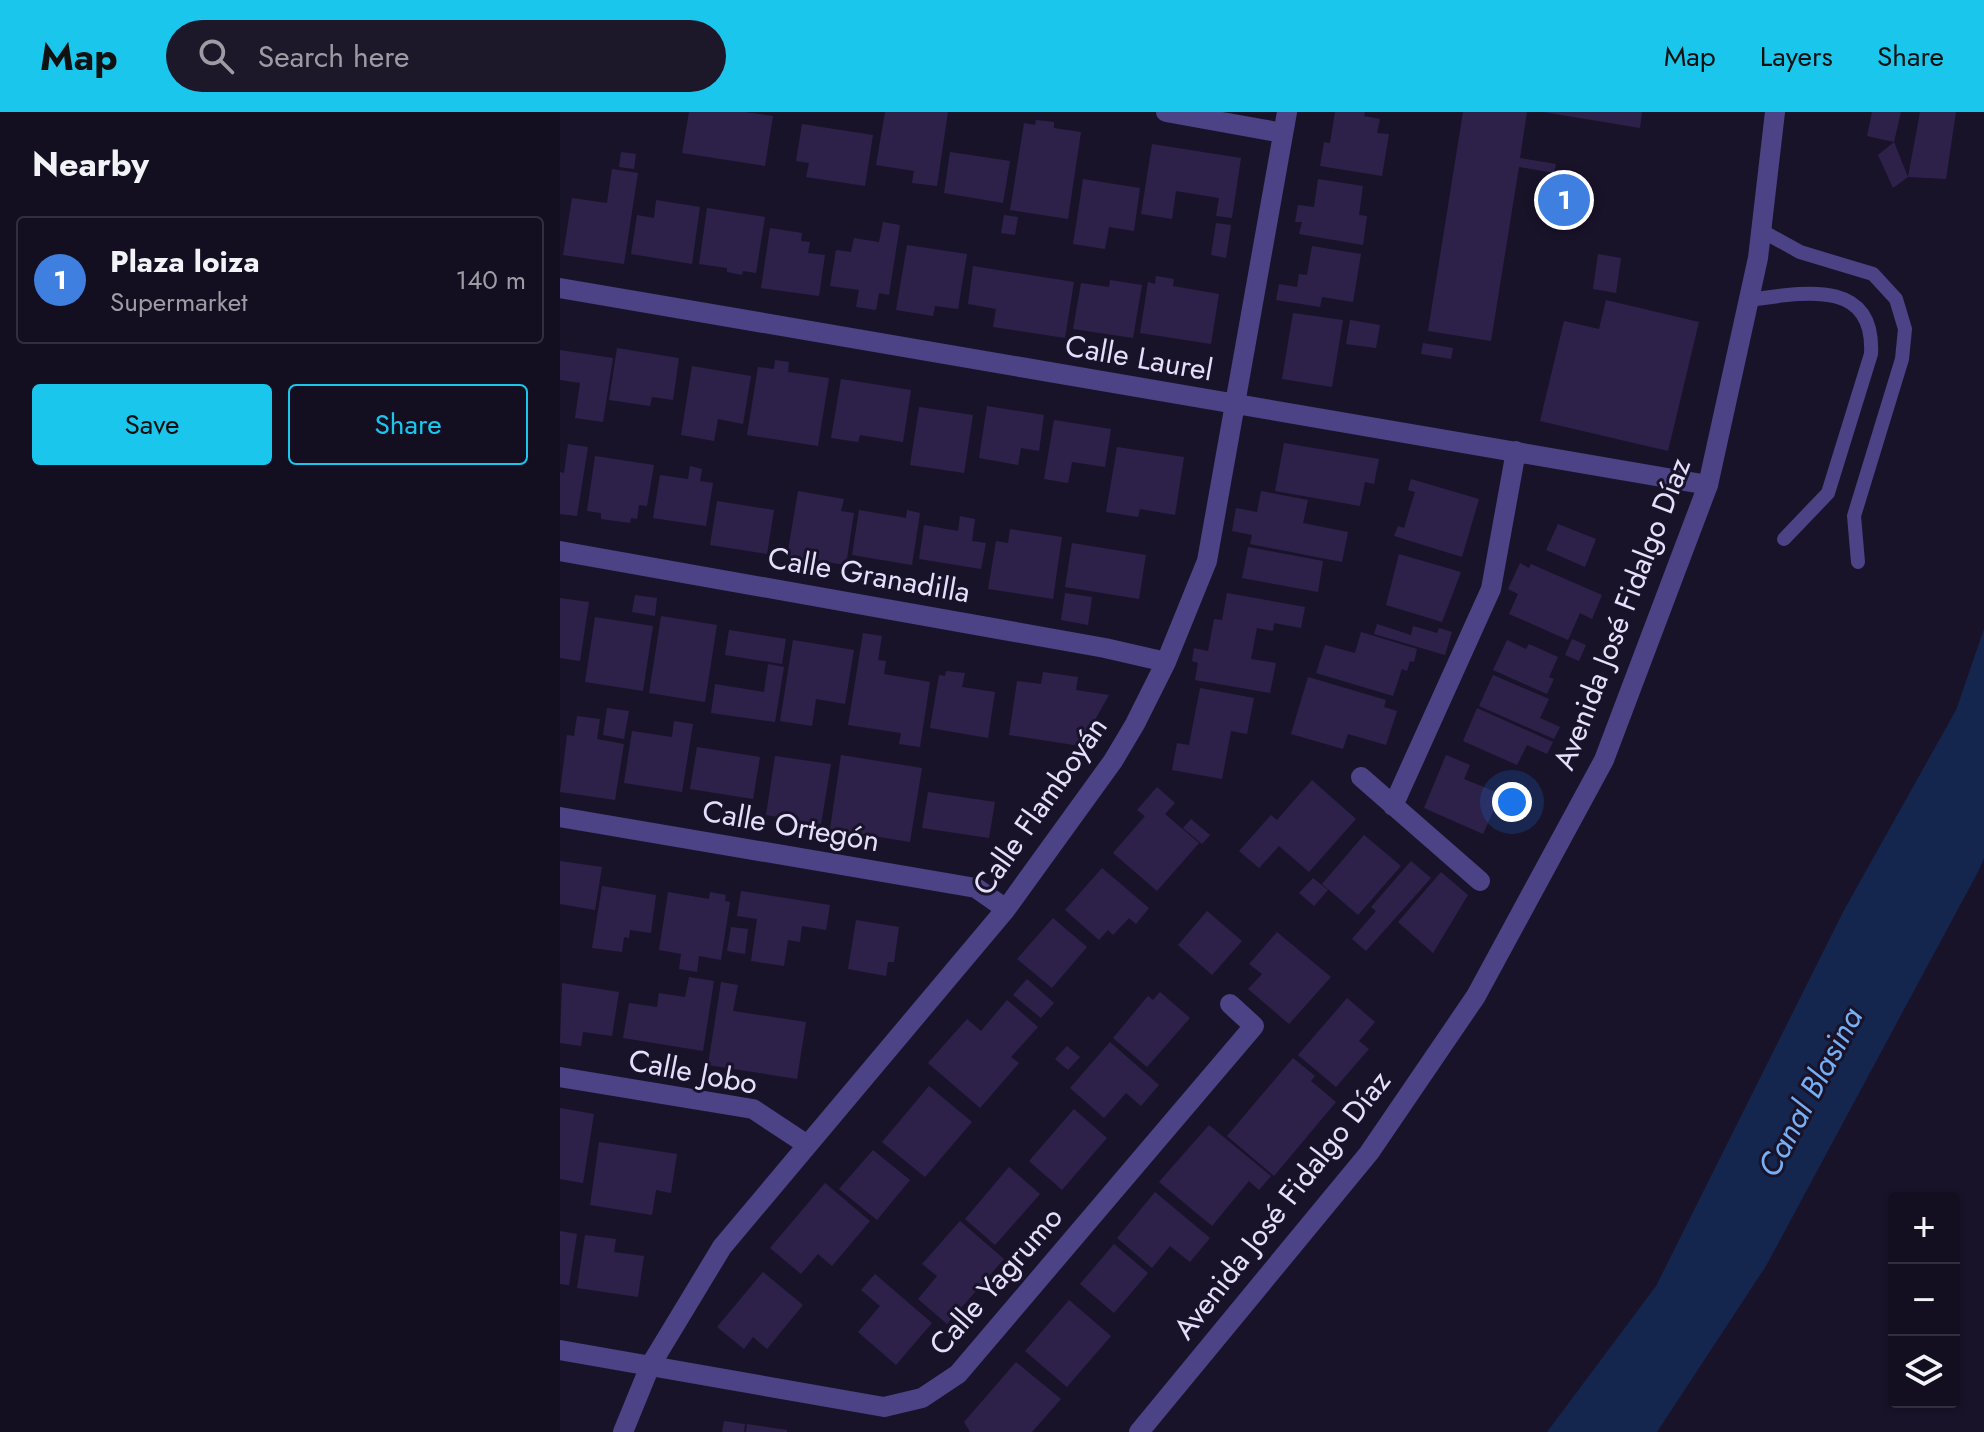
<!DOCTYPE html>
<meta charset="utf-8">
<style>
:root{--surface:#130e20;--page:#1c1729;--text:#f1f3f6;--muted:#9d9ca5;--line:#322e3e;--accent:#1bc6ed}
body{margin:0;font-family:Jost,sans-serif;background:var(--page);color:var(--text)}
.controls{position:absolute;right:24px;bottom:24px;display:grid;overflow:hidden;border-radius:8px;box-shadow:0 2px 6px #0004}
.controls button{width:72px;height:72px;display:grid;place-items:center;padding:0;border:0;border-bottom:2px solid var(--line);background:var(--surface);color:var(--text);font:40px sans-serif}
.you{position:absolute;left:952px;top:690px;width:28px;height:28px;margin:-20px;border:6px solid #fff;border-radius:50%;background:#1a73e8;box-shadow:0 0 0 12px #1a73e833}
.badge{display:grid;place-items:center;width:52px;height:52px;border-radius:50%;background:var(--accent);color:#fff;font-size:26px;font-weight:700}
.pin{position:absolute;translate:-50% -50%;border:4px solid #fff;box-shadow:0 2px 8px #0006}
.list{margin:0;padding:0;list-style:none}
h2{display:flex;justify-content:space-between;align-items:center;height:104px;margin:0;padding:0 32px;font-size:34px}
h2 small{font-size:26px;font-weight:400;color:var(--muted)}
.list li{display:grid;grid-template-columns:52px 1fr auto;gap:24px;align-items:center;box-sizing:border-box;height:128px;margin:0 16px 16px;padding:0 16px;border:2px solid var(--line);border-radius:8px}
.list b{display:block;font-size:30px;white-space:nowrap}
.list p{margin:0;font-size:26px;white-space:nowrap;color:var(--muted)}
.list em{font-size:26px;font-style:normal;color:var(--muted)}
.actions{display:flex;gap:16px;padding:24px 32px}
.actions a{flex:1;padding:18px 0;border:2px solid var(--accent);border-radius:8px;text-align:center;font-size:28px;color:var(--accent)}
.actions .main{background:var(--accent);color:#111}
.icon{flex:none;width:44px;height:44px;fill:none;stroke:currentColor;stroke-width:2;stroke-linecap:round;stroke-linejoin:round}
.map{position:relative;flex:none;width:1424px;height:1320px;overflow:hidden}
header{display:flex;align-items:center;gap:48px;box-sizing:border-box;height:112px;padding:0 40px;background:var(--accent);color:#111}
header strong{font-size:38px}
nav{display:flex;gap:44px;margin-inline-start:auto;font-size:28px}
.search{width:560px;height:72px;background:var(--page);display:flex;align-items:center;gap:20px;box-sizing:border-box;padding:0 28px;border-radius:44px;color:var(--muted);font-size:30px}
main{display:flex}
aside{flex:1;background:var(--surface)}
.map>svg:first-child{display:block}
.water{fill:#14254e}
.building{fill:#2d214a}
.lines{fill:none;stroke-linecap:round;stroke-linejoin:round}
.service{stroke:#4b4385;stroke-width:14}
.minor{stroke:#4b4385;stroke-width:20}
.tertiary{stroke:#4b4385;stroke-width:20}
.labels{text-anchor:middle;stroke-width:6;stroke-linejoin:round;paint-order:stroke}
.street-label{font-size:30px;fill:#e5dffc;stroke:#19132a}
.water-label{font-size:32px;font-style:italic;fill:#76aff4;stroke:#19132a}
</style>
<header>
<strong>Map</strong>
<div class="search"><svg class="icon" aria-label="search" viewBox="0 0 24 24"><circle cx="10" cy="10" r="6"/><path d="M15 15l6 6"/></svg>Search here</div>
<nav><a>Map</a><a>Layers</a><a>Share</a></nav>
</header>
<main>
<aside>
<h2>Nearby<small></small></h2>
<ul class="list">
<li><span class="badge" style="background:#3f7fe0">1</span><div><b>Plaza loiza</b><p>Supermarket</p></div><em>140 m</em></li>
</ul>
<div class="actions"><a class="main">Save</a><a>Share</a></div>
</aside>
<div class="map">
<svg width="1424" height="1320" viewBox="0 0 1424 1320">
<rect width="100%" height="100%" fill="#19132a"/>
<path class="water" d="M1424,517V746L1419,758L1206,1154L1097,1320H987L1096,1174L1283,800L1396,598Z"/>
<path class="building" d="M129,0H185L213,4L205,54L122,41Z
M325,0H388L377,74L352,71L354,59L316,53Z
M775,0H805L804,4L820,7L817,21L829,22L822,64L760,54L764,30L770,31Z
M903,0H967L960,46L996,52L994,61L959,55L931,229L868,219Z
M983,0H1082L1080,16Z
M1312,0H1341L1334,30L1307,24Z
M1360,0H1396L1386,67L1348,65Z
M476,8L494,10V16L521,20L508,107L450,98L464,11L475,13Z
M242,12L313,23L305,74L246,65L249,51L236,49Z
M1334,30L1348,65L1333,76L1318,43Z
M592,32L681,46L672,106L656,104L659,86L616,79L612,107L581,102Z
M61,40L76,42L74,57L59,55Z
M390,40L450,49L443,91L384,81Z
M52,57L78,61L64,152L3,143L12,86L47,91Z
M523,67L580,76L574,119L549,115L545,137L513,132Z
M758,67L803,74L799,103L807,104L803,133L739,122L742,110H735L738,93L754,95Z
M96,88L140,95L132,152L71,142L77,103L94,106Z
M147,96L205,105L196,161L183,159L182,163L167,160V156L139,152Z
M444,103L458,105L455,123L441,121Z
M323,110L340,113L329,183L319,181L316,198L296,195L299,178L270,174L276,138L291,140L294,126L319,130Z
M656,111L671,113L666,146L651,143Z
M210,116L242,121L241,129L250,130L248,141L265,143L259,184L201,176Z
M347,133L407,142L398,197L375,194L373,204L336,198Z
M752,134L801,142L793,190L762,185L760,195L716,188L719,172L737,175L739,162L747,163Z
M1038,142L1061,146L1056,181L1033,177Z
M413,154L514,170L505,226L433,215L436,197L408,192Z
M596,164L614,167L613,174L659,182L651,232L580,221L588,170L595,172Z
M550,168L582,173L573,226L513,217L521,171L549,175Z
M1046,188L1139,210L1108,339L980,309L1004,209L1039,217Z
M733,201L783,208L772,275L722,267Z
M790,208L820,213L816,236L786,232Z
M863,231L893,236L891,247L861,242Z
M57,236L119,246L113,288L92,285L90,294L49,288Z
M0,238L53,246L43,310L15,306L20,271L0,268Z
M215,248L229,250L228,260L269,266L258,334L187,323L198,255L214,257Z
M132,254L191,264L183,312L158,307L154,329L121,323Z
M281,267L351,278L343,330L300,323L298,330L271,326Z
M427,294L484,303L479,339L461,336L458,353L419,346Z
M359,295L413,303L404,361L350,353Z
M494,308L551,317L545,355L512,350L508,371L484,367Z
M724,331L819,347L814,372L805,370L800,394L715,379Z
M8,332L28,335L17,404L0,402V360L4,361Z
M557,335L624,345L615,403L580,397L578,405L546,400Z
M35,344L94,353L87,394L79,393L77,407L71,406L70,411L41,407V401L27,399Z
M130,354L142,357L140,369L153,371L146,414L93,406L100,363L128,367Z
M851,367L919,387L902,445L834,424L838,414L844,416L855,380L848,378Z
M238,379L284,387L281,399L294,401L286,453L227,444Z
M701,379L748,388L743,411L788,420L782,450L690,432L692,423L672,419L676,396L697,400Z
M157,389L214,398L207,442L150,433Z
M299,398L346,406L347,398L360,401L352,453L292,443Z
M400,404L415,407L412,429L426,431L421,457L359,447L364,413L398,419Z
M998,412L1036,427L1025,455L986,438Z
M450,417L502,425L493,487L428,477L436,429L448,431Z
M512,431L586,443L579,487L505,475Z
M688,435L763,449L758,480L682,466Z
M839,442L901,460L882,510L826,493Z
M960,451L969,456L971,452L1042,483L1032,507L1020,501L1008,528L949,502L958,482L948,477Z
M505,481L532,485L528,513L501,508Z
M667,481L745,495L741,516L714,511L713,519L697,516L691,547L716,551L710,581L635,568L638,551L632,549L634,536L648,539L654,507L662,508Z
M75,483L97,486L95,504L72,500Z
M0,486L29,490L20,549L0,546Z
M101,504L157,513L145,590L89,581Z
M35,505L93,514L83,579L25,570Z
M817,512L851,523L853,514L877,521L879,516L892,520L885,543L814,522Z
M169,518L226,527L222,552L165,543Z
M801,520L857,537L854,550L850,549L847,559L842,557L833,584L756,561L765,533L795,541Z
M303,521L322,524L318,548L326,549L324,562L370,570L360,635L339,632L341,621L288,613Z
M1012,527L1026,533L1019,549L1005,543Z
M233,528L294,538L285,592L256,587L252,614L220,609Z
M947,528L966,537L969,532L998,545L989,565L994,567L987,582L933,558Z
M208,552L224,555L215,610L151,601L155,572L204,580Z
M386,559L405,561L402,575L435,580L428,626L370,616L379,563L385,564Z
M483,560L518,565L516,578L549,583L520,634L449,623L457,569L481,572Z
M933,563L989,587L980,606L1000,615L994,627L919,594Z
M748,565L826,588L824,595L837,599L826,633L788,622L783,637L731,622Z
M640,576L694,586L687,622L671,619L662,667L612,658L617,631L629,633Z
M47,596L69,599L64,627L43,623Z
M917,596L993,630L987,642L967,633L957,653L903,629Z
M17,604L40,607L37,627L64,632L55,688L0,680L7,623L14,624Z
M114,609L133,612L122,680L64,671L72,619L112,625Z
M137,635L200,645L193,687L130,677Z
M281,643L362,656L350,730L270,717Z
M886,643L910,653L904,667L941,682L923,722L864,696Z
M215,644L271,652L261,712L206,703Z
M752,668L796,707L749,760L719,734L699,756L679,739L711,703L717,708Z
M597,675L615,691L605,702L639,731L597,779L553,741L585,704L577,698Z
M368,680L435,690L429,726L362,716Z
M631,707L650,723L642,732L623,716Z
M804,723L841,754L798,803L762,772Z
M0,749L42,755L35,798L0,792Z
M851,749L871,766L806,839L792,827L816,799L811,795Z
M542,756L589,796L576,812L569,806L553,823L548,818L539,828L505,798Z
M881,760L908,783L873,841L838,810Z
M753,766L768,778L754,794L739,781Z
M42,774L96,783L91,821L70,818L69,826L64,825L62,840L32,836Z
M181,779L270,793L266,818L242,814L240,830L228,828L224,854L191,849L197,807L177,804Z
M108,780L149,787L150,780L166,783L165,789L170,790L161,848L139,844L137,860L119,857L121,842L99,838Z
M647,799L682,829L652,863L618,833Z
M493,806L527,835L492,876L457,847Z
M296,808L339,815L334,850H328L326,864L288,857Z
M171,815L188,817L185,842L167,839Z
M717,820L771,865L729,912L688,877L702,862L689,852Z
M129,865L154,869L143,939L63,926L69,891L97,895L99,881L125,885Z
M467,867L494,891L481,906L453,883Z
M161,870L178,873L173,899L246,910L237,967L148,953Z
M2,871L59,880L52,924L23,920L21,934L0,931Z
M600,880L630,906L587,955L553,926L588,884L593,888Z
M787,886L815,910L799,929L809,937L776,975L738,943Z
M447,888L478,915L451,945L459,951L420,996L368,951L407,907L421,919Z
M550,930L599,973L581,994L566,981L544,1006L510,976Z
M507,934L520,945L508,958L495,947Z
M733,946L755,964L751,969L776,990L714,1064L667,1024Z
M369,974L412,1010L365,1065L322,1030Z
M0,996L34,1002L23,1071L0,1067Z
M514,997L547,1026L502,1078L469,1049Z
M649,1013L711,1064L699,1078L689,1069L652,1114L599,1070Z
M39,1030L117,1042L111,1081L96,1078L92,1103L30,1093Z
M313,1038L350,1068L317,1108L279,1077Z
M449,1055L480,1082L435,1133L405,1107Z
M265,1071L310,1109L272,1154L258,1142L241,1162L210,1136Z
M595,1080L650,1126L630,1150L610,1134L592,1156L557,1126Z
M400,1109L444,1147L387,1212L358,1187L377,1164L362,1152Z
M0,1119L17,1122L9,1173L0,1172Z
M25,1123L56,1127L54,1140L84,1144L78,1185L17,1176Z
M554,1132L588,1161L554,1201L520,1172Z
M203,1160L243,1193L207,1237L193,1225L184,1237L157,1215Z
M315,1162L372,1211L336,1253L298,1220L320,1194L301,1178Z
M509,1188L551,1224L507,1275L465,1239Z
M456,1250L501,1287L472,1320H410L404,1310Z
M164,1309L185,1312L184,1320H162Z
M187,1312L227,1318V1320H186Z"/>
<g class="lines">
<path class="service" d="M1202,119L1240,140L1313,162L1336,187L1345,217L1342,247L1294,404L1298,450
M1189,188C1241,181 1315,165 1311,242L1268,381L1224,427"/>
<path class="minor" d="M606,0L723,21
M0,176L1148,373
M0,439L545,536L606,550
M801,665L920,769
M833,694L931,477L956,339
M0,705L416,776L446,797
M0,965L193,997L246,1032
M0,1238L324,1295L362,1286L398,1262L694,914L670,892
M63,1320L90,1254L162,1135L446,797L553,649L575,612L606,550L647,449L727,0"/>
<path class="tertiary" d="M579,1320L809,1041L916,884L1044,648L1148,373L1198,146L1215,0"/>
</g>
<g class="labels">
<g class="street-label">
<text transform="translate(579 246) rotate(10)" y="10">Calle Laurel</text>
<text transform="translate(309 463) rotate(10)" y="10">Calle Granadilla</text>
<text transform="translate(1062 502) rotate(-69)" y="10">Avenida José Fidalgo Díaz</text>
<text transform="translate(480 694) rotate(-55)" y="10">Calle Flamboyán</text>
<text transform="translate(231 714) rotate(10)" y="10">Calle Ortegón</text>
<text transform="translate(133 960) rotate(11)" y="10">Calle Jobo</text>
<text transform="translate(722 1093) rotate(-52)" y="10">Avenida José Fidalgo Díaz</text>
<text transform="translate(436 1169) rotate(-49)" y="10">Calle Yagrumo</text>
</g>
<g class="water-label">
<text transform="translate(1250 980) rotate(-62)" y="11">Canal Blasina</text>
</g>
</g>
</svg>
<div class="controls">
<button>+</button>
<button>−</button>
<button><svg class="icon" aria-label="layers" viewBox="0 0 24 24"><path d="M12 4l9 5-9 5-9-5zM3 14l9 5 9-5"/></svg></button>
</div>
<div class="you"></div>
<div class="pin badge" style="left:1004px;top:88px;background:#3f7fe0">1</div>
</div>
</main>
